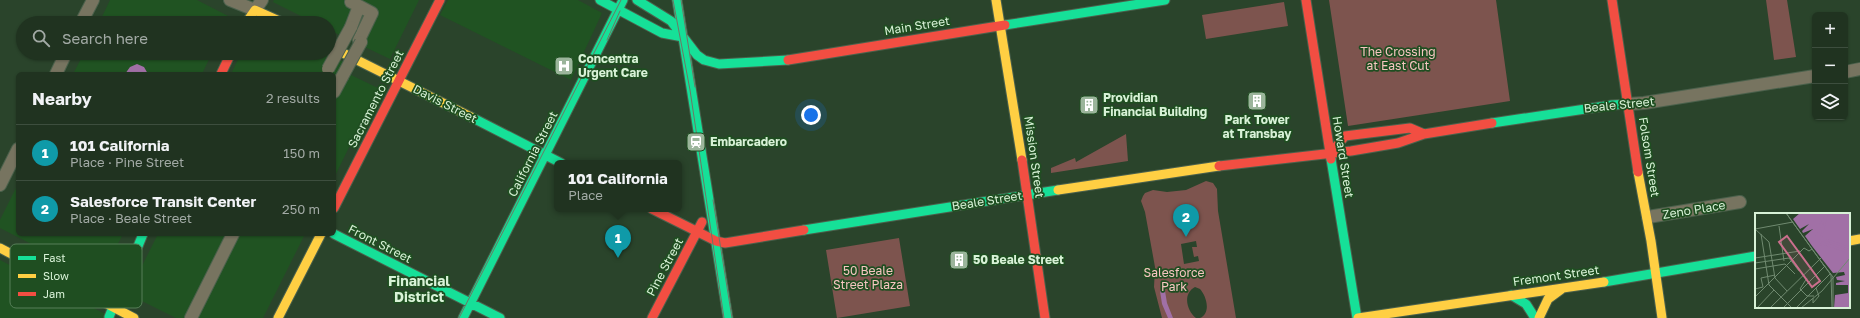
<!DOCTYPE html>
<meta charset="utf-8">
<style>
:root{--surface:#203320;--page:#283b29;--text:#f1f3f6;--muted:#a2aaa5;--line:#3d4e3e;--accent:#90b9f0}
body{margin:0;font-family:"Golos Text",sans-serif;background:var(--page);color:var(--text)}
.controls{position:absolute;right:12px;top:12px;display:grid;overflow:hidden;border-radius:6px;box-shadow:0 1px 3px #0004}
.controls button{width:36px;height:36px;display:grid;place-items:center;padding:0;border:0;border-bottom:1px solid var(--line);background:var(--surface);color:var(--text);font:20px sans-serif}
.you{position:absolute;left:811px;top:115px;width:14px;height:14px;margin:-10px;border:3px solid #fff;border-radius:50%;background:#1a73e8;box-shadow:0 0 0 6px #1a73e833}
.badge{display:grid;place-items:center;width:26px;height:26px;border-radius:50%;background:var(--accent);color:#fff;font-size:13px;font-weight:700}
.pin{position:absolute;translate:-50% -33px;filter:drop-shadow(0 1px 2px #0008)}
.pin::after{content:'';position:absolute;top:21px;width:14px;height:12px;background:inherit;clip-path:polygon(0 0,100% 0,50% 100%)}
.popup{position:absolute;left:554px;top:160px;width:128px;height:52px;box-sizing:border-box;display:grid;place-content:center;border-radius:6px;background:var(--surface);filter:drop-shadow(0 1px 3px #0005);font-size:13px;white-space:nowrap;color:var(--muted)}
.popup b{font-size:15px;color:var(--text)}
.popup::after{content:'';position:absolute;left:50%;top:100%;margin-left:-8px;border:8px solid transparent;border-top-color:var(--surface)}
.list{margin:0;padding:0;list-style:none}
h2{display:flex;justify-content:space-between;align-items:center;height:52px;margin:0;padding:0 16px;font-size:17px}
h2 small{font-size:13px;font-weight:400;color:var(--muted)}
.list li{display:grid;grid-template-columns:26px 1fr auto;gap:12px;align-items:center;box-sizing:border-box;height:56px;padding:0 16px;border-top:1px solid var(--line)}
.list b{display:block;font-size:15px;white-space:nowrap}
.list p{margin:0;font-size:13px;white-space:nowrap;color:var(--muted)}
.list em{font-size:13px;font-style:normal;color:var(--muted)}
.icon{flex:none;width:22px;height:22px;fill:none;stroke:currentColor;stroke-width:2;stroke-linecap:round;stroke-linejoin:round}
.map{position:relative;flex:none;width:1860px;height:318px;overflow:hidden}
.search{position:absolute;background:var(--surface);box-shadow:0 1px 3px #0004;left:16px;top:16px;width:320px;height:44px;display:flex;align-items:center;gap:10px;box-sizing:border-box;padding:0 14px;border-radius:22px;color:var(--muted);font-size:15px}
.panel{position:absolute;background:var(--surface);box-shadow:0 1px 3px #0004;left:16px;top:72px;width:320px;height:164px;border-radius:6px}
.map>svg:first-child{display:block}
.built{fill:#205322}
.green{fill:#7d544e;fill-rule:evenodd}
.water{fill:#a170a6}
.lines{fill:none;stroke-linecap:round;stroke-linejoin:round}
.street-casing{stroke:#4b614c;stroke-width:14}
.fast-casing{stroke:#4b614c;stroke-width:11}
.slow-casing{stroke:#4b614c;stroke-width:11}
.jam-casing{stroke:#4b614c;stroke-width:11}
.street{stroke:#777460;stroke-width:12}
.fast{stroke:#16e098;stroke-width:9}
.slow{stroke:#ffcf43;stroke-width:9}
.jam{stroke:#f24e42;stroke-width:9}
.tram{stroke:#6e7764;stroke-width:1}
.street-bridge-casing{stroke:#4b614c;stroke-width:14;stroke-linecap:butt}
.street-bridge{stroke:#777460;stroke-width:12}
.labels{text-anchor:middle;stroke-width:3.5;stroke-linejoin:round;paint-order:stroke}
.street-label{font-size:12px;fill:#d8f2d7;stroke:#1f4e21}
.park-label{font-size:12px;fill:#f7c5c1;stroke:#1f4e21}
.poi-label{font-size:12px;font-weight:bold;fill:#d8f2d7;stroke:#1f4e21;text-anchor:start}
.quarter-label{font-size:14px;font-weight:bold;fill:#d8f2d7;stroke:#1f4e21}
.inset-river{fill:none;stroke:#a170a6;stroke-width:2}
.inset-road{fill:none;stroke:#708a70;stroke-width:1}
.view{fill:#cb6f8d;fill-opacity:0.15;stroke:#cb6f8d;stroke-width:2}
.inset-edge{fill:none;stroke:#d8f2d7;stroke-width:2}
.key{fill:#1f4e21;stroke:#567f58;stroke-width:1}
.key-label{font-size:11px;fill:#d8f2d7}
</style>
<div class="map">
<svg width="1860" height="318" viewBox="0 0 1860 318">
<rect width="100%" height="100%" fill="#2a442b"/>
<path class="built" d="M110,0H197L230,17L227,23H99Z
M274,0H419L390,59L329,30V23H315L273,2Z
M448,0H578L602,13L571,80L440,15Z
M84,53H212L202,74H73Z
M241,53H325L354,67L351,75L378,88L334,178V74H231Z
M18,184V234H123L100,279L0,228V220Z
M158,234H301L304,236L263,318H176L128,294Z
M0,260L113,318H0Z"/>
<path class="green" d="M1329,0H1496L1510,101L1348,126Z
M1766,0H1787L1796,57L1774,60Z
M1284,2L1288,26L1206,39L1202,15Z
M1126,134L1128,161L1051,173V168L1075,158L1076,162Z
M1206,181L1213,183L1217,189L1218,211L1236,318H1200C1211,313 1207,297 1200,289L1195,287C1182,294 1187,311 1196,318H1199H1162L1154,287L1155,267L1145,212L1141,201L1143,196L1145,193L1153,190L1167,192L1186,190ZM1196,213L1197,221L1176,225L1174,217ZM1196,241L1197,247H1192L1194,257L1198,256L1199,261L1184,264L1181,244Z
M899,238L910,306L837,318L826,250Z"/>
<path class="water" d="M137,64L144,67L148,74H125L130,67Z
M1160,291H1165L1167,303L1173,318H1168L1162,304Z"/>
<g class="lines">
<defs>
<path id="street" d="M230,0L255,10L262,0
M359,6L372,13L359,40L361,42
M81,23L93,0
M351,27L359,6L351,2L353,0
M1845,72L1860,69
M56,74L66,53
M334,92L342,77
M1629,104L1644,103L1815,76
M0,185L18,149
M1648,217L1740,202
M191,318L233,234"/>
<path id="fast" d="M600,0L662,33L683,37
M637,0L671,21L697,55L704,60L719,64L788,60
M677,0L728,318
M1005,25L1165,0
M471,117L561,163
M1492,123L1612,105L1629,104
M1331,159L1357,318
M804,230L1058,190
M334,234L500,318
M1604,282L1756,256
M1511,295L1526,304L1535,318
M109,317L143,234
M463,318L623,0"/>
<path id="slow" d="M996,0L1022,160
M246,23L255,10L284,23
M329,46L471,117
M1638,172L1651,241L1662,318
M1058,190L1219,166
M1849,241L1860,239
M0,248L134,318
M278,318L321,234
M1358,318L1604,282
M1539,318L1548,299L1563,288"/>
<path id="jam" d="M1306,0L1331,159
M1612,0L1638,172
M788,60L1005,25
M221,74L231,53
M1330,154L1345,136L1410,128L1424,134
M1022,160L1045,318
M1219,166L1351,151L1398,143L1424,134L1492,123
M334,208L440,0
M652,209L716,241L725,243L804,230
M652,318L702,222"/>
</defs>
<use href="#street" class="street-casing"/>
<use href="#fast" class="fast-casing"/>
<use href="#slow" class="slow-casing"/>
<use href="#jam" class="jam-casing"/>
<use href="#street" class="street"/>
<use href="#fast" class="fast"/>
<use href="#slow" class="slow"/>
<use href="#jam" class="jam"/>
<path class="tram" d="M673,0L690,90L724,318
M681,0L695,87
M607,40L620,11
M713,200L732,318
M459,318L621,0"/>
<defs>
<path id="street-bridge" d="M328,69L351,27
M342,77L361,42"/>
</defs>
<use href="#street-bridge" class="street-bridge-casing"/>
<use href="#street-bridge" class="street-bridge"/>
</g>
<defs>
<symbol id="hospital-square" viewBox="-11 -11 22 22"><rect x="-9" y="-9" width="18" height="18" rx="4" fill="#9bb59b" stroke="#1f4e21"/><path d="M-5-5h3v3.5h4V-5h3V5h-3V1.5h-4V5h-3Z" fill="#fff"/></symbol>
<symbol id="building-square" viewBox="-11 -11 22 22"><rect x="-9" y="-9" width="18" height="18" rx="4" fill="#9bb59b" stroke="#1f4e21"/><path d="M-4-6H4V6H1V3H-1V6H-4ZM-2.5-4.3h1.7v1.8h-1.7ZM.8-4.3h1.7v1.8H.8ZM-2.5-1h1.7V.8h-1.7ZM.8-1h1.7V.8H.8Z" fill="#fff"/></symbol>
<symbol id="station-square" viewBox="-11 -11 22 22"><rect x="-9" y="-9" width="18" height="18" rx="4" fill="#9bb59b" stroke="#1f4e21"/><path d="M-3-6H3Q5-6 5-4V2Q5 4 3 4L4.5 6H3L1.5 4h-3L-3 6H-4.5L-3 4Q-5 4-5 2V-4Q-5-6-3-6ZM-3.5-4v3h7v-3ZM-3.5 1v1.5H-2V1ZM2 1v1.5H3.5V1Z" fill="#fff"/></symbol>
</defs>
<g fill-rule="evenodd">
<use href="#hospital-square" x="553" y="55" width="22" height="22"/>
<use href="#building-square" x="1246" y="90" width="22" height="22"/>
<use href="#building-square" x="1078" y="94" width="22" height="22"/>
<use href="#station-square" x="685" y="131" width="22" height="22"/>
<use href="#building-square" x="948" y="249" width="22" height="22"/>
</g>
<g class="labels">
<g class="street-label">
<text transform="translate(917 26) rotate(-9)" y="4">Main Street</text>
<text transform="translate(376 99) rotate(-63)" y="4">Sacramento Street</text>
<text transform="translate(445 104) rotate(27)" y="4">Davis Street</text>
<text transform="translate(1619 105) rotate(-6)" y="4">Beale Street</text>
<text transform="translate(533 154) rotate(-63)" y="4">California Street</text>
<text transform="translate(1034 157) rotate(82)" y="4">Mission Street</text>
<text transform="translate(1343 157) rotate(81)" y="4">Howard Street</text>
<text transform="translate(1649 157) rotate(81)" y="4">Folsom Street</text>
<text transform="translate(987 201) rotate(-9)" y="4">Beale Street</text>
<text transform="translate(1694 210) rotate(-9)" y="4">Zeno Place</text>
<text transform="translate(380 244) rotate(27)" y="4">Front Street</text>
<text transform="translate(665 267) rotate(-62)" y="4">Pine Street</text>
<text transform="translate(1556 276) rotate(-8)" y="4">Fremont Street</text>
</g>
<g class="park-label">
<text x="1398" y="56">The Crossing<tspan x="1398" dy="14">at East Cut</tspan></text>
<text x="868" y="275">50 Beale<tspan x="868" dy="14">Street Plaza</tspan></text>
<text x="1174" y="277">Salesforce<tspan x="1174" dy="14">Park</tspan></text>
</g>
<g class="poi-label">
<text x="578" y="63">Concentra<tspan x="578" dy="14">Urgent Care</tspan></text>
<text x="1103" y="102">Providian<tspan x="1103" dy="14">Financial Building</tspan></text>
<text x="1257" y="124" text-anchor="middle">Park Tower<tspan x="1257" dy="14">at Transbay</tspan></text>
<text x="710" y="146">Embarcadero</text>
<text x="973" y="264">50 Beale Street</text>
</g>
<g class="quarter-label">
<text x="419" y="286">Financial<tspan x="419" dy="16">District</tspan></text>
</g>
</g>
<g transform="translate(1755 213)">
<rect width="95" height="95" fill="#2a442b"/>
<path d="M45,0H95V95H79L80,82L93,80V72H81V70L90,68L82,67L81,64L90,62L89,59L78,60L57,33L50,23L58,16L48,20L47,18L54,11L45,16L38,6Z" fill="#a170a6"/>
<path class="inset-river" d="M57,22H60L73,0M59,22L72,1M65,30L72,0M66,30L95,39M65,32L72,27L95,35M74,32L95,40"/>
<path class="inset-road" d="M31,0L76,62L77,95M31,0L70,54M24,13L29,48M0,16L14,29L20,65L32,78M0,16L38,9M6,21L14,72L37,95M0,45L45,38M0,50L34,45L44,58M68,51L78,64V95M0,56L30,51L40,61M52,65L45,76L52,83H59M0,76L8,74L6,65L20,62M0,84L49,35L54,38L57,36M58,85V90L64,83L61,75M2,95L19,77M15,95L66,45M28,95L70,53M41,95L76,60M46,95L67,78L95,45"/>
<path class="view" d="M32,23L65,68L57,74L24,29Z"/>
<rect width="95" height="95" class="inset-edge"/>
</g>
<rect x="10" y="244" width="132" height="64" rx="6" class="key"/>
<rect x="18" y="256" width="18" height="4" fill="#16e098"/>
<rect x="18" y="274" width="18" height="4" fill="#ffcf43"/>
<rect x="18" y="292" width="18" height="4" fill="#f24e42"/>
<g class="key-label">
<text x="43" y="262">Fast</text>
<text x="43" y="280">Slow</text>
<text x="43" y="298">Jam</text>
</g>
</svg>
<div class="controls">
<button>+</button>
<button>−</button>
<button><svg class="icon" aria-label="layers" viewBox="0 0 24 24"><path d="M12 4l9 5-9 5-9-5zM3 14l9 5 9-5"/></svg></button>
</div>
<div class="you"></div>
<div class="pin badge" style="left:618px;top:258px;background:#0f9aa8">1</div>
<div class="popup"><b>101 California</b>Place</div>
<div class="pin badge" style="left:1186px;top:237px;background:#0f9aa8">2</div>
<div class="search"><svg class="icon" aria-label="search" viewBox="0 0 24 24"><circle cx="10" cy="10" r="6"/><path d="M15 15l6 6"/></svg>Search here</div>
<section class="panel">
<h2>Nearby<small>2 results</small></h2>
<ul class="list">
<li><span class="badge" style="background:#0f9aa8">1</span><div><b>101 California</b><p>Place · Pine Street</p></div><em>150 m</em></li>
<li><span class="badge" style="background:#0f9aa8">2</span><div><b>Salesforce Transit Center</b><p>Place · Beale Street</p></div><em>250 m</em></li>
</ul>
</section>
</div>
